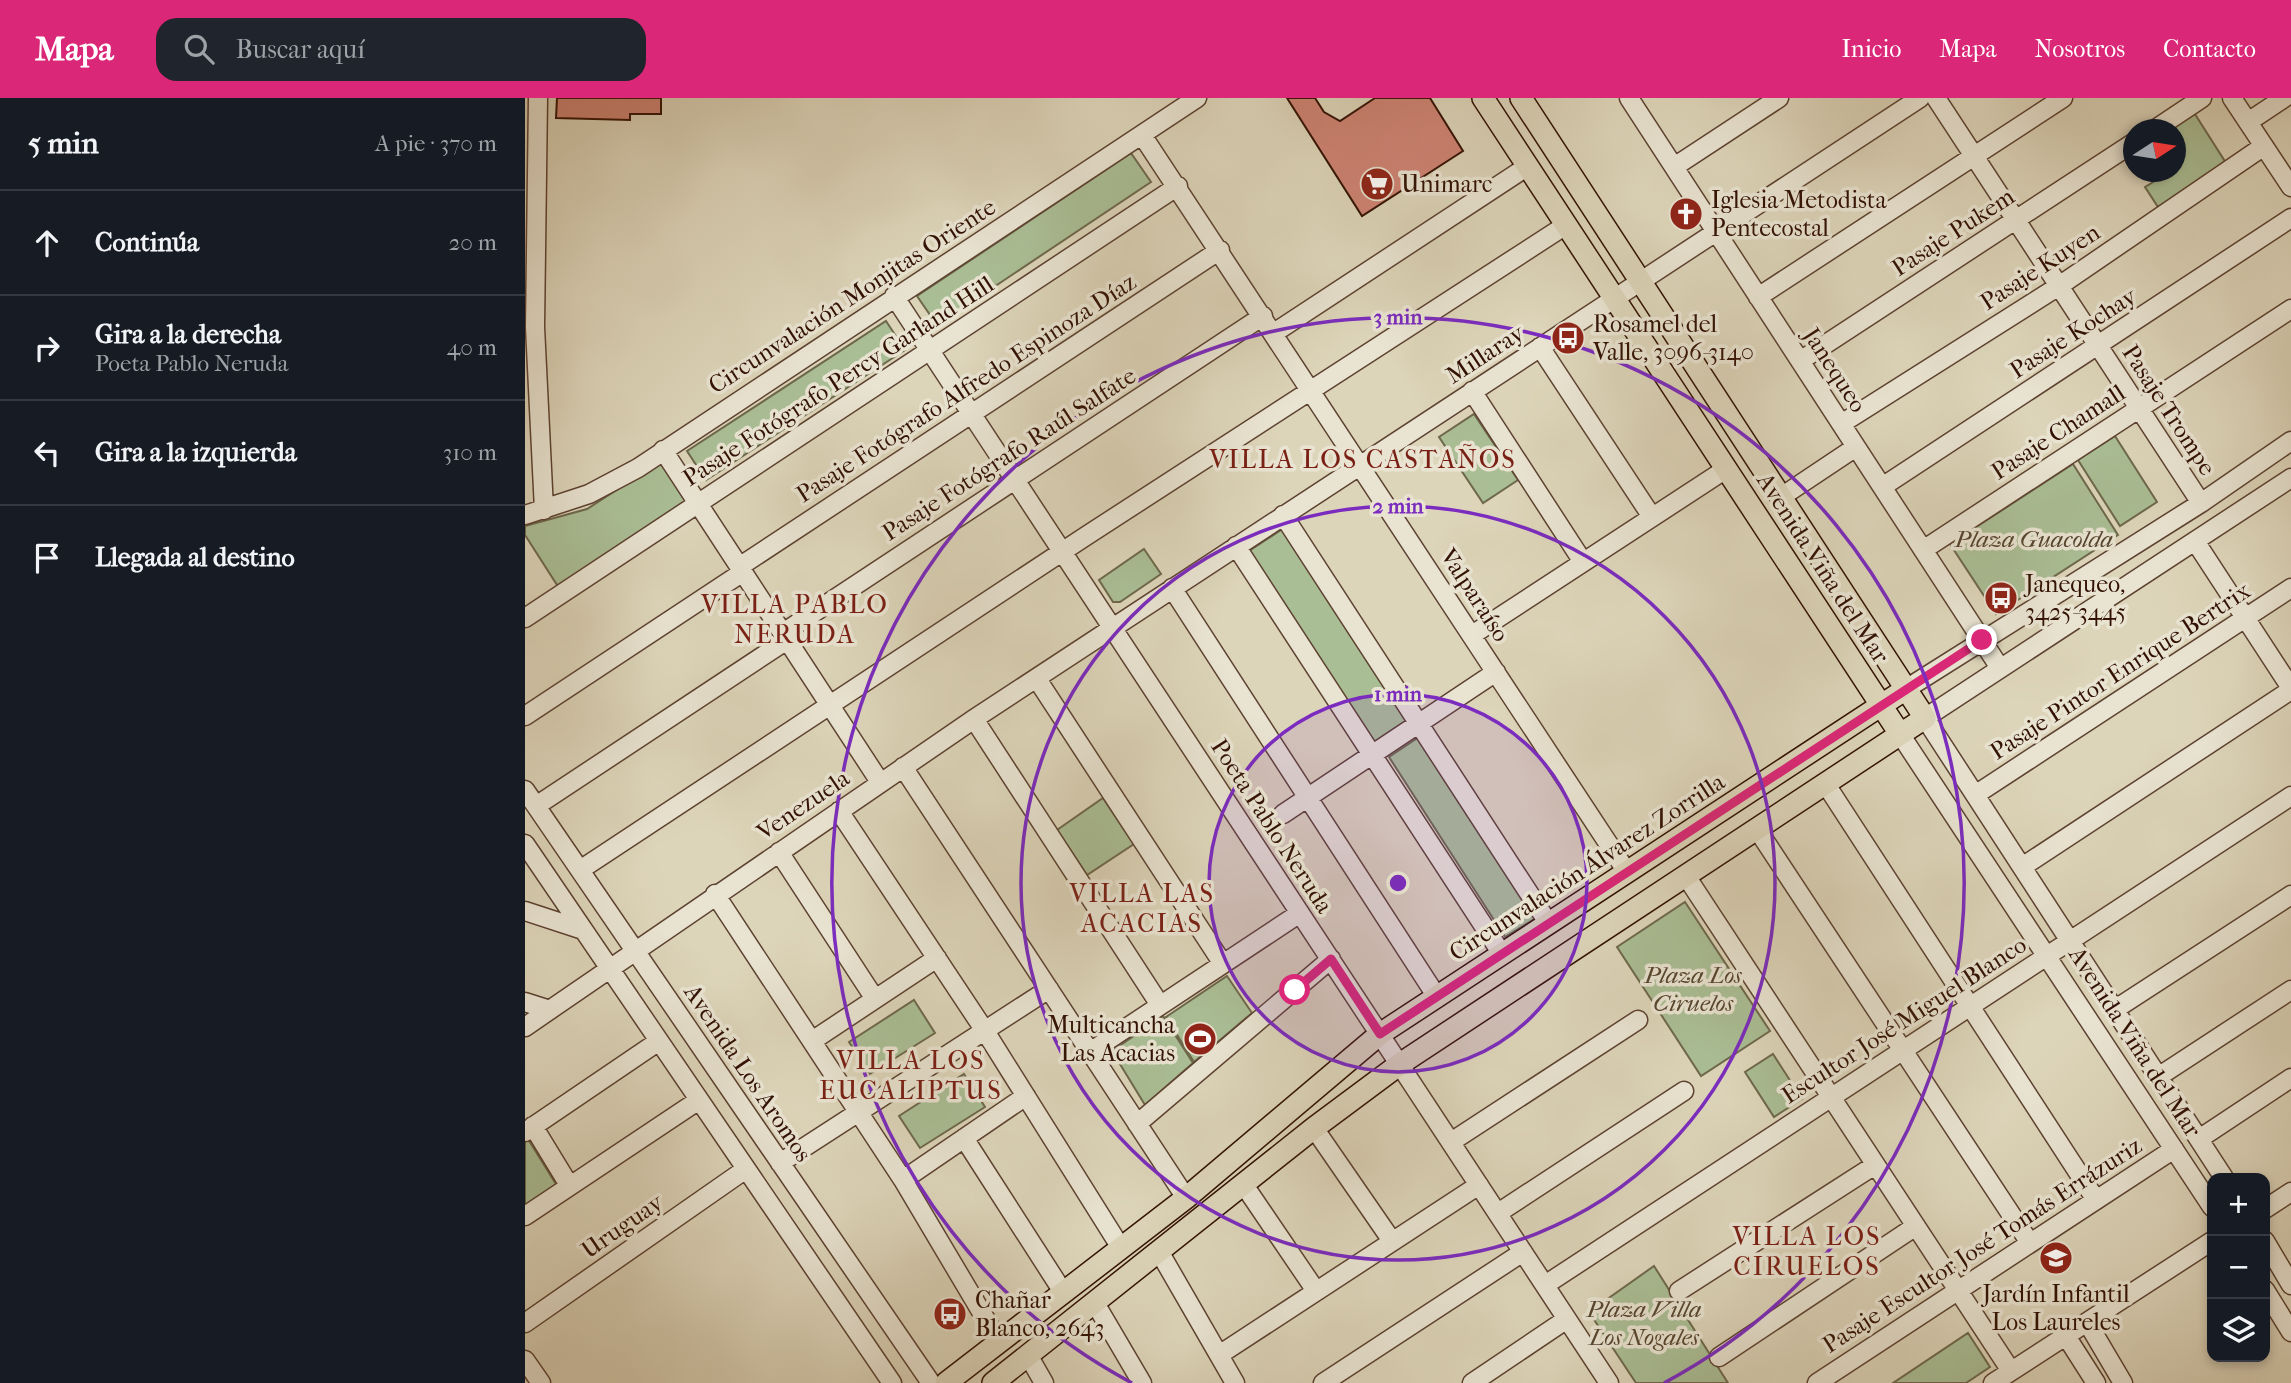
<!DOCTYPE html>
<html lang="es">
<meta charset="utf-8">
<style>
:root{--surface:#171b24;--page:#20242c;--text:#f1f3f6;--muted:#9ea1a6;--line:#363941;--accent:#db2777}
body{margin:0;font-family:"IM FELL French Canon",serif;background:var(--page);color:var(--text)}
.controls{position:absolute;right:21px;bottom:21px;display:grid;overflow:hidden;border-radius:14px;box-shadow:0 4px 10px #0003}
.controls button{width:63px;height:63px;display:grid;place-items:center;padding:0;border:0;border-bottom:2px solid var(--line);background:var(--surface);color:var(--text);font:35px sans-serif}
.compass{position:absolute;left:1598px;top:21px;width:63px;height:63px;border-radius:50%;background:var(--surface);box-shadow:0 4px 10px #0003;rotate:78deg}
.stop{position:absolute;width:21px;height:21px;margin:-16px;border:5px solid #db2777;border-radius:50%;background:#fff}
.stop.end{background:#db2777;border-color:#fff;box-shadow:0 2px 7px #0008}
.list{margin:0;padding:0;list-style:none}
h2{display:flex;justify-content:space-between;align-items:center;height:91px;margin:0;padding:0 28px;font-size:30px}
h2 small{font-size:23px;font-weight:400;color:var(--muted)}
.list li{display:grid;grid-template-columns:46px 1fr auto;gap:21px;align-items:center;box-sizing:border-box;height:105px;padding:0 28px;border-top:2px solid var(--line)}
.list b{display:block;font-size:26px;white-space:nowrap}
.list p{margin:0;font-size:23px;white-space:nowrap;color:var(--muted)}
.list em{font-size:23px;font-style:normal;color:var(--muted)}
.icon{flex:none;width:38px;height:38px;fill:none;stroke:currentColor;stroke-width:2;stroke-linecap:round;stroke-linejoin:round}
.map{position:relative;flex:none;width:1766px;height:1285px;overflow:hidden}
header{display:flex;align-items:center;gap:42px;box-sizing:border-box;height:98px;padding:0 35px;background:var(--accent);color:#fff}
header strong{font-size:33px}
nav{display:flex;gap:38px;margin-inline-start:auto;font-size:24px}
.search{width:490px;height:63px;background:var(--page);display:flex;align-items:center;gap:18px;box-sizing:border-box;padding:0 24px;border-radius:21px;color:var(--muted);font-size:26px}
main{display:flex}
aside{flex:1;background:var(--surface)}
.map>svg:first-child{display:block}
.green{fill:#aabe95;stroke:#6e684c;stroke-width:2}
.building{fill:#ce8374;stroke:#321103;stroke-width:2}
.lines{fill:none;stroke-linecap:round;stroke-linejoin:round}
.minor-casing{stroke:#5d4231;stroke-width:21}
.major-casing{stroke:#321103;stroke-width:24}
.minor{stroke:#e9e4d2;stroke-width:18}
.major{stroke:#ddd5ba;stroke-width:21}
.route{stroke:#db2777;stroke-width:9}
.ring{fill:none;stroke:#7b2cbf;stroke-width:3.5}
.labels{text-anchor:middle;stroke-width:7;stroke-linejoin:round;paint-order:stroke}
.poi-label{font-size:24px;fill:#321103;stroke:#e9e4d2;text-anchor:start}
.street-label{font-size:24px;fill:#321103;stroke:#e9e4d2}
.park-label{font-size:24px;font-style:italic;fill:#56452f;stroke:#e9e4d2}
.neighbourhood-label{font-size:26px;letter-spacing:2px;fill:#7a1f14;stroke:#e9e4d2}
.centre{fill:#7b2cbf;stroke:#e9e4d2;stroke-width:3.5}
.ring-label{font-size:21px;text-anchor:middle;font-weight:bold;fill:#7b2cbf;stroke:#e9e4d2;stroke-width:7;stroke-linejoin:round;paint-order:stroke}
</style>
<header>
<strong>Mapa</strong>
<div class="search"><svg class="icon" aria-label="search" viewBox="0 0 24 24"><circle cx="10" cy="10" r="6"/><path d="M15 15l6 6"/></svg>Buscar aquí</div>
<nav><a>Inicio</a><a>Mapa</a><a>Nosotros</a><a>Contacto</a></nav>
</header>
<main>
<aside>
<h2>5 min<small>A pie · 370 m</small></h2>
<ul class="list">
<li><svg class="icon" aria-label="ahead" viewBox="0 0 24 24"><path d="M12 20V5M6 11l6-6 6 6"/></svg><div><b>Continúa</b></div><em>20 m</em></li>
<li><svg class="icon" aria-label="right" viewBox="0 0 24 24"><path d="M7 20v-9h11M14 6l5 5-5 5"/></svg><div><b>Gira a la derecha</b><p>Poeta Pablo Neruda</p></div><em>40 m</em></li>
<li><svg class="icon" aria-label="left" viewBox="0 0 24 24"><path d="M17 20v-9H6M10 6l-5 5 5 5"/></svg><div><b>Gira a la izquierda</b></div><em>310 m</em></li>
<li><svg class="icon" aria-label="arrive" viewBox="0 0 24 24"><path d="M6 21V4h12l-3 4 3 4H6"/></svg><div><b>Llegada al destino</b></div></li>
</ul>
</aside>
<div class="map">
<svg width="1766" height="1285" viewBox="0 0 1766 1285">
<rect width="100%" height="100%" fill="#ddd5ba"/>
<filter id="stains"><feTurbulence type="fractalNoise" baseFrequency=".00286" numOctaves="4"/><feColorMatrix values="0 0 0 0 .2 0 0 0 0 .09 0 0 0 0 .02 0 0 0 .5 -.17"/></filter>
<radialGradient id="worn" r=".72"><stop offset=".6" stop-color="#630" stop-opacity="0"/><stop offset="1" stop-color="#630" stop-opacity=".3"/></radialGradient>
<path class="green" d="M1668,13L1701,65L1633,109L1620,89L1645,74H1650V32L1640,31Z
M606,55L626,84L412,227L392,198Z
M361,223L380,252L181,382L162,353Z
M949,316L993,382L958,405L914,339Z
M1590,338L1632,404L1595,428L1553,362Z
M138,362L166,406L34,490L0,437V428L62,411Z
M1548,366L1593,437L1471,516L1425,446Z
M759,430L885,620L849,644L724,453Z
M619,451L636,476L595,504H588L574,482Z
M894,639L1011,820L980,839L864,659Z
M578,700L609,746L562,777L532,732Z
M1160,804L1245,933L1176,978L1092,849Z
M702,878L727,915L669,964L641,919Z
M389,902L410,935L345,976L324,944Z
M638,918L668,965L620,1007L587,953Z
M1248,956L1277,1001L1249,1019L1220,974Z
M439,976L460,1009L395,1050L374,1018Z
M3,1041L34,1091L0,1113V1043Z
M1129,1168L1203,1285H1111L1064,1214Z
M1443,1235L1465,1269L1441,1285H1368Z"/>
<path class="building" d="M32,0H136V16H105V22L31,20Z
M762,0H790L799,14L815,23L850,0H905L938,53L837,118Z"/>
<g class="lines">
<defs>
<path id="minor" d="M13,0L10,229L19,412
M1104,0L1475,570
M1411,0L1676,405
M1707,0L1766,89
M1723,24L1759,0
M1629,32L1677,0
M617,37L1102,774
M1149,69L1254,0
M369,198L1084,1285
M1233,199L1538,0
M749,235L1003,68
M1015,249L1127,419
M1275,263L1608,45
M947,293L1058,464
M1316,326L1534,188L1739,48
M138,352L355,684
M1357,389L1766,120
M1256,399L1331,349
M0,417L64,396L113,370L672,0
M758,417L1024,826
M1670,443L1766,590
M711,448L977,856
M1398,452L1766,211
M214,469L695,152
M647,490L912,899
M0,520L653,88
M258,535L738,218
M947,537L1201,371
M512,581L698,866
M1381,591L1676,405L1766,343
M0,618L218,474
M449,621L635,907
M1375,636L1687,1109
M378,669L661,1100
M1300,685L1571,1102
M0,692L406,1285
M1450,697L1766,490
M11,708L262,542
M314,713L460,933L596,1150
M758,716L971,574
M1232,731L1505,1145
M0,746L367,1285
M254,754L350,901
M1497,769L1766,592
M55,772L561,438L1041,127
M1161,778L1486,1273
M190,796L378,1082L473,1242
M0,813L58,832
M0,904L25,912
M1589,912L1766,797
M0,929L449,621L1395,0
M287,943L412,860
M565,954L775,815
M1633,979L1766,892
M612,1026L806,861
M8,1028L44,1087
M789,1030L867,1143
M0,1034L134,943
M439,1040L538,1194
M1674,1041L1766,980
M926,1044L1113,922
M255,1065L524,891
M1699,1080L1400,620L1766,380
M378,1082L501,998
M719,1087L791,1193
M1740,1111L1766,1094
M973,1115L1159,993
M0,1118L174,1002
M1740,1143L1766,1187
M635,1155L710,1285
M1020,1187L1766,698
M1740,1192L1766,1234
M1154,1193L1350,1067
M570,1205L617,1285
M1562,1224L1598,1285
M0,1225L221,1071
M1541,1238L1571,1285
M503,1257L519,1285
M694,1257L954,1087
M1194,1259L1391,1128
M0,1262L16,1285
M798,1285L998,1154
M947,1285L1042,1221
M1292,1285L1649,1051
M1468,1285L1687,1143"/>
<path id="major" d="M958,0L1375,636
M421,1285L661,1100L855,936L1381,591
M468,1285L789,1030L875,966L1400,620L996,0"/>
</defs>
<use href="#minor" class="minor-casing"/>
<use href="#major" class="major-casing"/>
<use href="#minor" class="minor"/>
<use href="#major" class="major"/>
</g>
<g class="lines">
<path class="route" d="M770,892L806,861L855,936L1457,542"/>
</g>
<circle cx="873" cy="785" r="189" fill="#7b2cbf" fill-opacity=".12"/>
<g class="ring">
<circle cx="873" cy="785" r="189"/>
<circle cx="873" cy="785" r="377"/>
<path d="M607 1285A566 566 0 1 1 1139 1285"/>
</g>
<defs>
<symbol id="supermarket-disc" viewBox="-11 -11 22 22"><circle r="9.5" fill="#8f2418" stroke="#e9e4d2"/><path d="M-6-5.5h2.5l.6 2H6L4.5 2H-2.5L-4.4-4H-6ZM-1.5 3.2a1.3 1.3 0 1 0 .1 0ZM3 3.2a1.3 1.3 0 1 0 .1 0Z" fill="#fff"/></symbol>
<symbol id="church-disc" viewBox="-11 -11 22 22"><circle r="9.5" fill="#8f2418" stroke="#e9e4d2"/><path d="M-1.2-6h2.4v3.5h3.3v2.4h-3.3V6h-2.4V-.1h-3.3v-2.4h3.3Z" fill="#fff"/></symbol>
<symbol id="bus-disc" viewBox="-11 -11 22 22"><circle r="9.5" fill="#8f2418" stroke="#e9e4d2"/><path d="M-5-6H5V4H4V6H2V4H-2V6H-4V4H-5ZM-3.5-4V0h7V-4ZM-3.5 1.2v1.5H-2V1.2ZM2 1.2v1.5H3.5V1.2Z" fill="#fff"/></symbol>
<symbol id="stadium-disc" viewBox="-11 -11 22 22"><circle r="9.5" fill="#8f2418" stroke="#e9e4d2"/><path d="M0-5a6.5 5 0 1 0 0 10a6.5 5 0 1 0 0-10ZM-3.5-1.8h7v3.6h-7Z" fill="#fff"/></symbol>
<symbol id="school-disc" viewBox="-11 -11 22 22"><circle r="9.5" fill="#8f2418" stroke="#e9e4d2"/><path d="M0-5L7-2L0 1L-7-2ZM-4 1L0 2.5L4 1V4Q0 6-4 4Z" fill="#fff"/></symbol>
</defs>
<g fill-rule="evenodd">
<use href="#supermarket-disc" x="833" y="67" width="38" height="38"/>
<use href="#church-disc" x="1142" y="97" width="38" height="38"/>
<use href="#bus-disc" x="1024" y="221" width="38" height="38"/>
<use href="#bus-disc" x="1457" y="481" width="38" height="38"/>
<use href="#stadium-disc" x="656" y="922" width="38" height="38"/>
<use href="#school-disc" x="1512" y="1141" width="38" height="38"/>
<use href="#bus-disc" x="406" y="1197" width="38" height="38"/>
</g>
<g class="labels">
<g class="poi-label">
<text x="876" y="94">Unimarc</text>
<text x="1186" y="110">Iglesia Metodista<tspan x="1186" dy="28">Pentecostal</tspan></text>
<text x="1068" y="234">Rosamel del<tspan x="1068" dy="28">Valle, 3096-3140</tspan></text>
<text x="1500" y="494">Janequeo,<tspan x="1500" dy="28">3425-3445</tspan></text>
<text x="650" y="935" text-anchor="end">Multicancha<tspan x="650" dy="28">Las Acacias</tspan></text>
<text x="1531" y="1204" text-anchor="middle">Jardín Infantil<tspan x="1531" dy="28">Los Laureles</tspan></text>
<text x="450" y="1210">Chañar<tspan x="450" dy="28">Blanco, 2643</tspan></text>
</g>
<g class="street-label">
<text transform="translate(1428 134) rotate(-33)" y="8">Pasaje Pukem</text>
<text transform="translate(1515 169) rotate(-33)" y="8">Pasaje Kuyen</text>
<text transform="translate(327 198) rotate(-33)" y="8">Circunvalación Monjitas Oriente</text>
<text transform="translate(1548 235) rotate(-33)" y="8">Pasaje Kochay</text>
<text transform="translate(960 256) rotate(-33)" y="8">Millaray</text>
<text transform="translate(1310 272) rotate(57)" y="8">Janequeo</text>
<text transform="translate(313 283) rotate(-33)" y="8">Pasaje Fotógrafo Percy Garland Hill</text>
<text transform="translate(441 290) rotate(-33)" y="8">Pasaje Fotógrafo Alfredo Espinoza Díaz</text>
<text transform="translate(1644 312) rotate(57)" y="8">Pasaje Trompe</text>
<text transform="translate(1533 334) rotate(-33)" y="8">Pasaje Chamall</text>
<text transform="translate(484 356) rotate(-33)" y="8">Pasaje Fotógrafo Raúl Salfate</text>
<text transform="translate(1298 470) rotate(57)" y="8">Avenida Viña del Mar</text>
<text transform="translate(950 497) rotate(57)" y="8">Valparaíso</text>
<text transform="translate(1595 573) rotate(-33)" y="8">Pasaje Pintor Enrique Bertrix</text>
<text transform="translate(278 707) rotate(-34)" y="8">Venezuela</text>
<text transform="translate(747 728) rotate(57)" y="8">Poeta Pablo Neruda</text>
<text transform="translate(1062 769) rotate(-33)" y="8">Circunvalación Álvarez Zorrilla</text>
<text transform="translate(1379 922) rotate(-33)" y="8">Escultor José Miguel Blanco</text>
<text transform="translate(1610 944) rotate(57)" y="8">Avenida Viña del Mar</text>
<text transform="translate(223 975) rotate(56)" y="8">Avenida Los Aromos</text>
<text transform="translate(97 1128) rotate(-35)" y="8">Uruguay</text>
<text transform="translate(1457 1147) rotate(-33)" y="8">Pasaje Escultor José Tomás Errázuriz</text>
</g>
<g class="park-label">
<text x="1509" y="449">Plaza Guacolda</text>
<text x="1168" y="885">Plaza Los<tspan x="1168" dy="28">Ciruelos</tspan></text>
<text x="1119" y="1219">Plaza Villa<tspan x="1119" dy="28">Los Nogales</tspan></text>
</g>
<g class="neighbourhood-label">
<text x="838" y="370">VILLA LOS CASTAÑOS</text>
<text x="270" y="515">VILLA PABLO<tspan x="270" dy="30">NERUDA</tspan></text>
<text x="617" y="804">VILLA LAS<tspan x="617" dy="30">ACACIAS</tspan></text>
<text x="386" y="971">VILLA LOS<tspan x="386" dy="30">EUCALIPTUS</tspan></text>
<text x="1282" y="1147">VILLA LOS<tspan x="1282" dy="30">CIRUELOS</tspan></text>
</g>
</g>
<circle cx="873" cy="785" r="10" class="centre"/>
<g class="ring-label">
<text x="873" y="226">3 min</text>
<text x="873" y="415">2 min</text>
<text x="873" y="603">1 min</text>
</g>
<rect width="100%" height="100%" filter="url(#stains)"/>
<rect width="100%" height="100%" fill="url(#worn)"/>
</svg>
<div class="controls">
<button>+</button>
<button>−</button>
<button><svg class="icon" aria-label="layers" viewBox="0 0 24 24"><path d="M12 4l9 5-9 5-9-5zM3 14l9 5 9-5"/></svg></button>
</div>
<svg class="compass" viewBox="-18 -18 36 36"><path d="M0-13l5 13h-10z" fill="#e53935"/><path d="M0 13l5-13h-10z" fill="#9ea1a6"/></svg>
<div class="stop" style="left:770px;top:892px"></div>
<div class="stop end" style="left:1457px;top:542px"></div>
</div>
</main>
